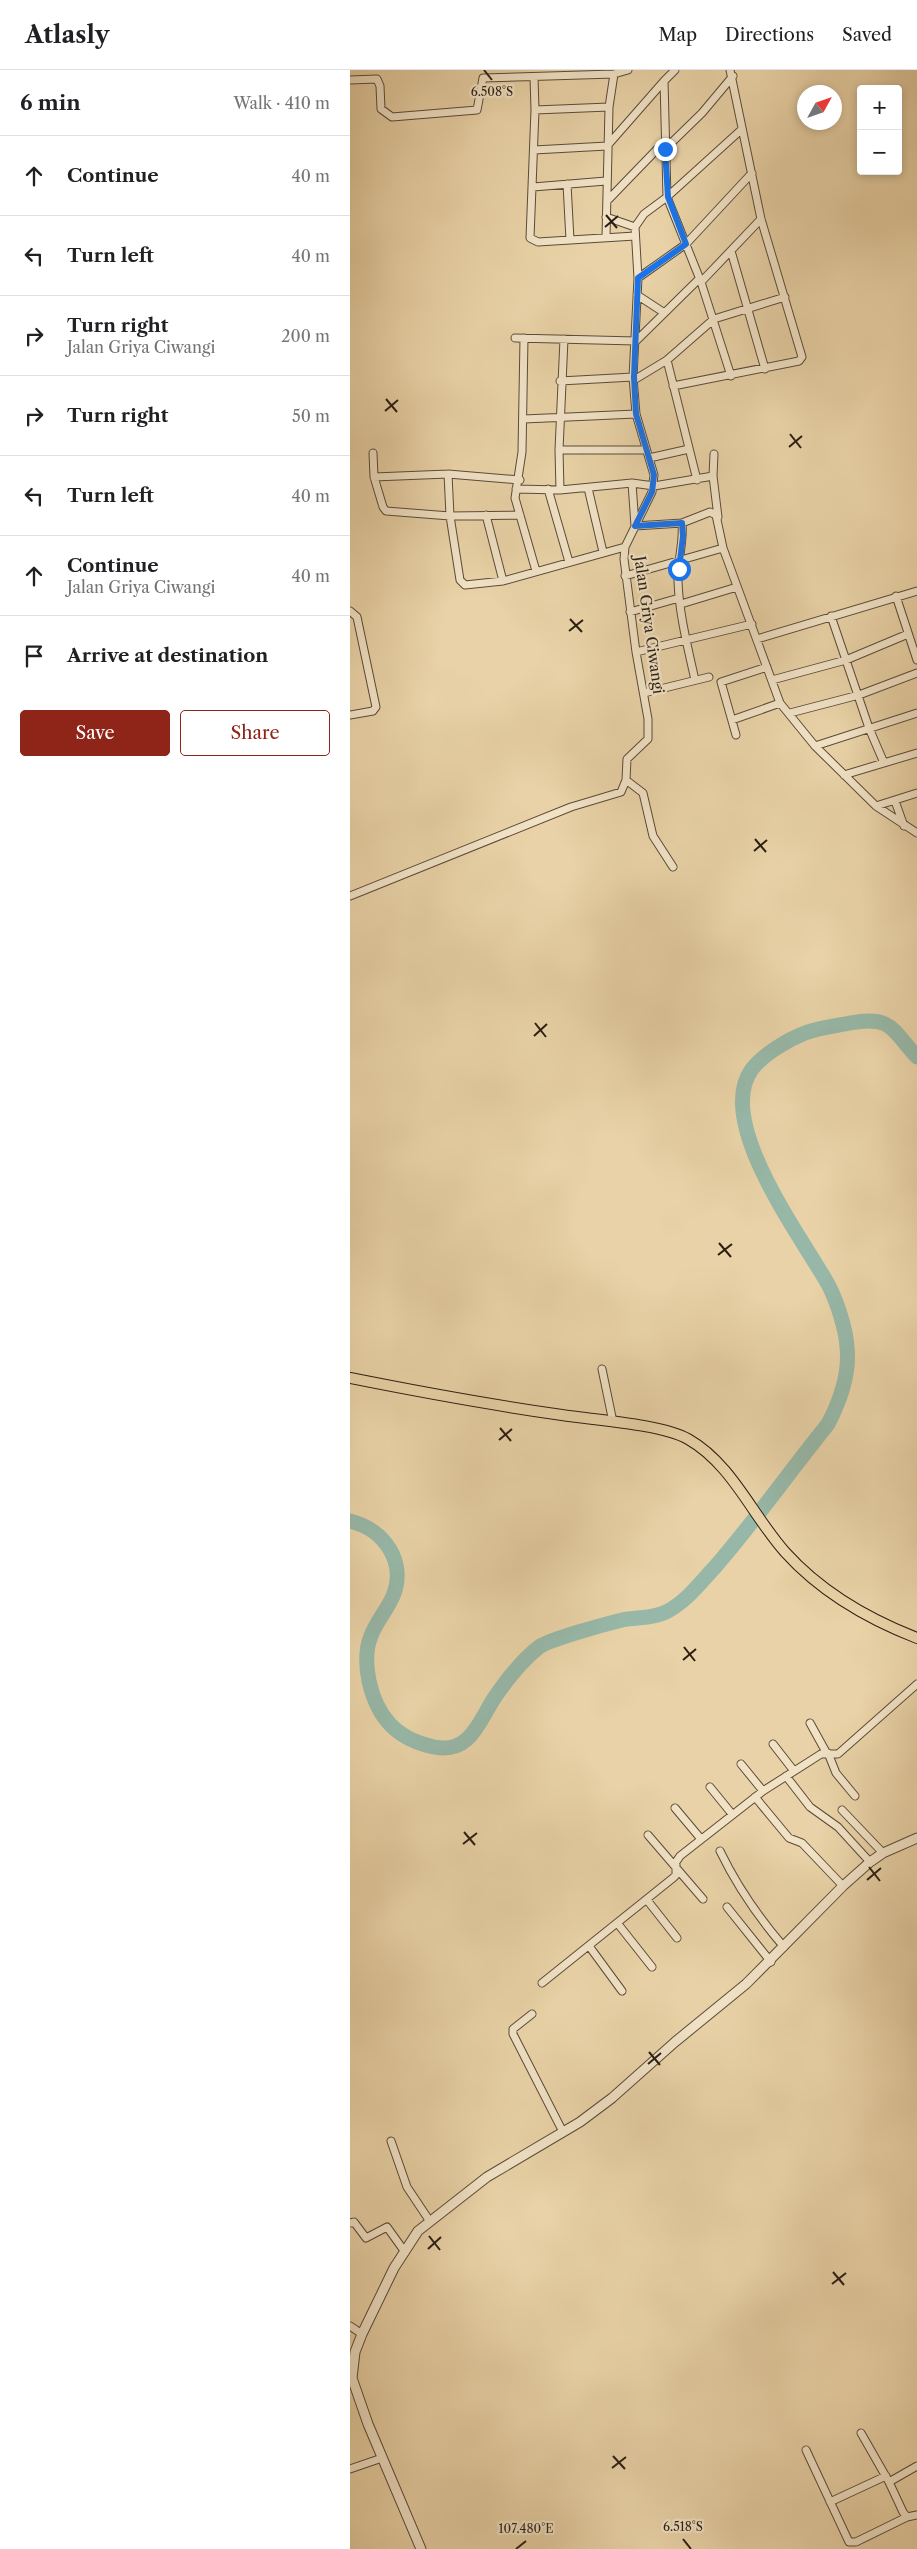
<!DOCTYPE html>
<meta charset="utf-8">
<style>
:root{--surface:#fff;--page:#f2f2f2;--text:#202124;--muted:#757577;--line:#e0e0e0;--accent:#8f2418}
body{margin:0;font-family:"Libre Caslon Text",serif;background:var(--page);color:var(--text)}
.controls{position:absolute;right:15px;top:15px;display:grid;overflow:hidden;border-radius:5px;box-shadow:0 2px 8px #0003}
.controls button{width:45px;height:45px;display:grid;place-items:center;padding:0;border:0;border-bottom:1px solid var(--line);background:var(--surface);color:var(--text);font:25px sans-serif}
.compass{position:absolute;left:447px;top:15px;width:45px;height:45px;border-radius:50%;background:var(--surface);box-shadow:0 2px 8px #0003;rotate:50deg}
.stop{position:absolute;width:15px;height:15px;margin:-11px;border:4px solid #1a73e8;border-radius:50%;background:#fff}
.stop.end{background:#1a73e8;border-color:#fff;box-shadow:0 1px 5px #0008}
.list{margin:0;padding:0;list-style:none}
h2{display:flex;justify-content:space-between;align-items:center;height:65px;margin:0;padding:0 20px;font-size:21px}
h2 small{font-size:16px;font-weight:400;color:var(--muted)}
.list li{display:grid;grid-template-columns:32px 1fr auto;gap:15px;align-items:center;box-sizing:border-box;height:80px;padding:0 20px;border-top:1px solid var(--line)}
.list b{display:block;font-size:19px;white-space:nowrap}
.list p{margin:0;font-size:16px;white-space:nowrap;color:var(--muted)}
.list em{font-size:16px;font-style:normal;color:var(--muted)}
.actions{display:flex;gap:10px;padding:15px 20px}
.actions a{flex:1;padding:11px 0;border:1px solid var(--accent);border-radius:5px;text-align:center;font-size:18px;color:var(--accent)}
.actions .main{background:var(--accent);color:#fff}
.icon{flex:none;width:28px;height:28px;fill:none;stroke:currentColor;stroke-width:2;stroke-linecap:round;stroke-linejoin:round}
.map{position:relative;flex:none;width:567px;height:2479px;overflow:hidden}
header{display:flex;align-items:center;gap:30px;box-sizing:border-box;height:70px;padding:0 25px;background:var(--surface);border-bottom:1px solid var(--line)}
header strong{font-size:24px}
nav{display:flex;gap:28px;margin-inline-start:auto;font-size:18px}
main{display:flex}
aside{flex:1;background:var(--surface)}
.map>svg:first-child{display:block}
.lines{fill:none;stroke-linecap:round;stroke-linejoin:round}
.river{stroke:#97b8a8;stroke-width:15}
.minor-casing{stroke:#5a4b38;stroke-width:9}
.tertiary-casing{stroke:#5a4b38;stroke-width:11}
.primary-casing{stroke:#2a1e13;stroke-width:12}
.minor{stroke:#f1e2c6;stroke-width:7}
.tertiary{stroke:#f1e2c6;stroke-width:9}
.primary{stroke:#e9d2a7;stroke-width:10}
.route{stroke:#1a73e8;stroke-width:6}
.ticks{fill:none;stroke:#2a1e13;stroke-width:2}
.labels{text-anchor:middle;stroke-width:4.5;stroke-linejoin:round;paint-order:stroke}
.street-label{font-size:15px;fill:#2a1e13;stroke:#f1e2c6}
.ticks-label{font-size:12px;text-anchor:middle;fill:#2a1e13;stroke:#f1e2c6;stroke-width:4.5;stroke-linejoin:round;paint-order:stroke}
</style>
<header>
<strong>Atlasly</strong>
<nav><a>Map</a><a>Directions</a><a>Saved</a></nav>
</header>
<main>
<aside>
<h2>6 min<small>Walk · 410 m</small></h2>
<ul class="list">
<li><svg class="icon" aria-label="ahead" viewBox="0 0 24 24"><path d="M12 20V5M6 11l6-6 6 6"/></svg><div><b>Continue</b></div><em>40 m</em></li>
<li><svg class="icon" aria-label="left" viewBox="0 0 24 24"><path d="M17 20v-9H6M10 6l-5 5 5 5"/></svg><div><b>Turn left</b></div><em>40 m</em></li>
<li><svg class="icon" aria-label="right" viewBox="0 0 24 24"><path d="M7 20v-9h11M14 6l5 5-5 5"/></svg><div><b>Turn right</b><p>Jalan Griya Ciwangi</p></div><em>200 m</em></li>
<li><svg class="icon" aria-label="right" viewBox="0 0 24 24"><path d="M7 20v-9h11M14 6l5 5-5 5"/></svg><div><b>Turn right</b></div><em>50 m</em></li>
<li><svg class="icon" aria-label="left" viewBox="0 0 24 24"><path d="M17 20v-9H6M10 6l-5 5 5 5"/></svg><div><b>Turn left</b></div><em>40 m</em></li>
<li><svg class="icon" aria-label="ahead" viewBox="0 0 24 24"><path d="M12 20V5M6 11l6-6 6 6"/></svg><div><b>Continue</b><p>Jalan Griya Ciwangi</p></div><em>40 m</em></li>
<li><svg class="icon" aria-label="arrive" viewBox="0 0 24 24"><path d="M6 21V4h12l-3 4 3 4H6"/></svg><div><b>Arrive at destination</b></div></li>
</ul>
<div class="actions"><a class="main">Save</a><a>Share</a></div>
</aside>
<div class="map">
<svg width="567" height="2479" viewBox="0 0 567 2479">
<rect width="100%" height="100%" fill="#e9d2a7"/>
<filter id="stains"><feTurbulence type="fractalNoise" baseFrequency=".004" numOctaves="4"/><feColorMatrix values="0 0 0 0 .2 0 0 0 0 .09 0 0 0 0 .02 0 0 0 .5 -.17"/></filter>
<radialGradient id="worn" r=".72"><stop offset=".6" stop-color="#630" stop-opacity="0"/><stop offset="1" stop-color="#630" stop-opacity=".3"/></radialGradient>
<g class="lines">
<path class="river" d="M0,1451C34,1459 57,1492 43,1526C37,1540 26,1552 21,1566C15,1580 16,1596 19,1611C27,1647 46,1669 84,1677C119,1684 128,1654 143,1630C155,1612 171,1591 189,1577C200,1569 256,1554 272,1550C287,1547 302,1549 316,1542C336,1532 350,1513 365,1497C405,1451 440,1401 478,1354C490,1331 500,1304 497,1277C496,1259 487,1232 479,1216C454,1170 363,1052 402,999C414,984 437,970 455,963C469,958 485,956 500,953C542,945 542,960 567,987"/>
<defs>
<path id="minor" d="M184,7L185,40L180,168L188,172L285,166
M0,10L27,9L30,16L31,39L42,47L127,40L133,8L264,4L278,0
M185,40L259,37
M315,79L352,43L383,6
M184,80L257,76L314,11
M217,114L220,170
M183,117L256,111
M257,131L315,71
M256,147L285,157
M256,167L259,37L264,4
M381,181L415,299
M288,208L336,174L402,103
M351,212L411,149
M287,225L313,242
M165,268L286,271L350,208
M174,268L172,382L165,428L186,501
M317,290L347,410
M381,306L351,212L317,127L391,60
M284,310L317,290L364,249L435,227
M210,311L283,307
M323,316L449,291L452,287L411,149L380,0
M174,349L286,344
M209,380H295
M23,383L24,407L33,437L36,441L100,446L170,445
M364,384L363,406L368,447
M299,388L339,379
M98,404L100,446L110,510L115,515L153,511L275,477
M24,407L98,404L170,410
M282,413L285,456L332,453L360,442L366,445L373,478L430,633L465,676L526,736L567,763
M238,418L253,482
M166,419L210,420L282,413L304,416L363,406
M198,419L219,492
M210,420L209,380L214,269
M136,445L153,511
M332,453C334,473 327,491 328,511C329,544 338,578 345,610
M275,506L373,478
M546,526L567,590
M331,534L387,517
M0,541L7,547L26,637L23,641L0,645
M280,542L329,528
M481,546L519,658L534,693
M407,569L567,521
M286,582L402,554
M422,610L496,590L558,564
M294,623L359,607
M440,643L509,625L567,603
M382,650L430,633
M386,665L371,612L417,597
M465,676L567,643
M494,705L567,683
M276,710L293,723L303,766L323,797
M545,731L554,756
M526,736L567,723
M0,826L221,737L271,722L276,710L277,689L298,669V649L286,582L274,489L275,477L302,422L304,405L286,344L283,307L288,208L285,157L294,144L317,127L314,11L325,0
M252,1299L263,1352
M460,1653L476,1682
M423,1674L444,1701
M478,1683L486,1703L505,1726
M391,1694L413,1721
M436,1706L460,1737L488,1757L520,1792
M360,1717L382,1744
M405,1727L439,1768L452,1773L493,1816
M325,1738L351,1769
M492,1740L533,1783
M298,1765L353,1829
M370,1781C387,1816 408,1847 434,1877
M297,1830L327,1868
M377,1837L421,1892
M268,1854L302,1897
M239,1876L272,1921
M192,1913L323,1808L326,1805V1792L330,1786L413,1721L471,1684H488L567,1614
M182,1944L163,1959V1964L213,2062
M41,2071L57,2117L79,2150
M0,2153L4,2152L16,2168L37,2157L55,2182
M0,2256L12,2264
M511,2363L539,2412L553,2442L557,2447L567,2445
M456,2380L499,2472H506L557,2447
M0,2399L32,2388
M539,2412L567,2396
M480,2432L536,2406"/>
<path id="tertiary" d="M71,2479L18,2354L2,2308L5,2282L12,2264L44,2198L68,2161L137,2107L230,2052L262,2028L325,1972L396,1914L493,1816L520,1792L533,1783L567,1768"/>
<path id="primary" d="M0,1308C70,1322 141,1335 212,1345C244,1350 312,1354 338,1369C382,1394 402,1445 435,1482C471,1522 518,1549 567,1568"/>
</defs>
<use href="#minor" class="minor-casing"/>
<use href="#tertiary" class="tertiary-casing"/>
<use href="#primary" class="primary-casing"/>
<use href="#minor" class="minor"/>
<use href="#tertiary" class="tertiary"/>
<use href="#primary" class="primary"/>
</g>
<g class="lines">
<path class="route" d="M315,79L318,127L336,174L288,208L284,307L286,344L304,405L302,422L285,456L332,453L333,466L329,499"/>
</g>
<path class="ticks" d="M134,0L142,10M256,145L267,158M255,157L268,146M36,329L47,342M35,341L48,330M440,364L451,378M439,377L452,366M220,549L232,562M219,561L233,550M405,769L416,782M404,781L417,770M185,953L196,967M184,966L197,954M369,1173L381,1187M368,1185L382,1174M150,1358L161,1371M149,1370L162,1359M334,1577L345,1591M333,1590L346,1579M114,1762L125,1775M113,1774L127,1763M519,1797L530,1811M517,1810L531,1798M299,1982L310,1995M298,1994L311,1983M79,2166L90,2180M78,2179L91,2167M483,2202L494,2215M482,2214L496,2203M263,2386L275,2399M262,2398L276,2387M333,2469L341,2479M166,2479L176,2471"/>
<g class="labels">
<g class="street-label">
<text transform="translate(299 555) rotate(82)" y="5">Jalan Griya Ciwangi</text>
</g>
</g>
<g class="ticks-label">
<text x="142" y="26">6.508°S</text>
<text x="333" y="2461">6.518°S</text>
<text x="176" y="2463">107.480°E</text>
</g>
<rect width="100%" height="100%" filter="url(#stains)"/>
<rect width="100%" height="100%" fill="url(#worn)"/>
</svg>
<div class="controls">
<button>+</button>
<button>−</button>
</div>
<svg class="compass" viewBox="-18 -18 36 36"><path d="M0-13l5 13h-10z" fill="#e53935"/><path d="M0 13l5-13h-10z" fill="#757577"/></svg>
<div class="stop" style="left:329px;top:499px"></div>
<div class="stop end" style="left:315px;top:79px"></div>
</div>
</main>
